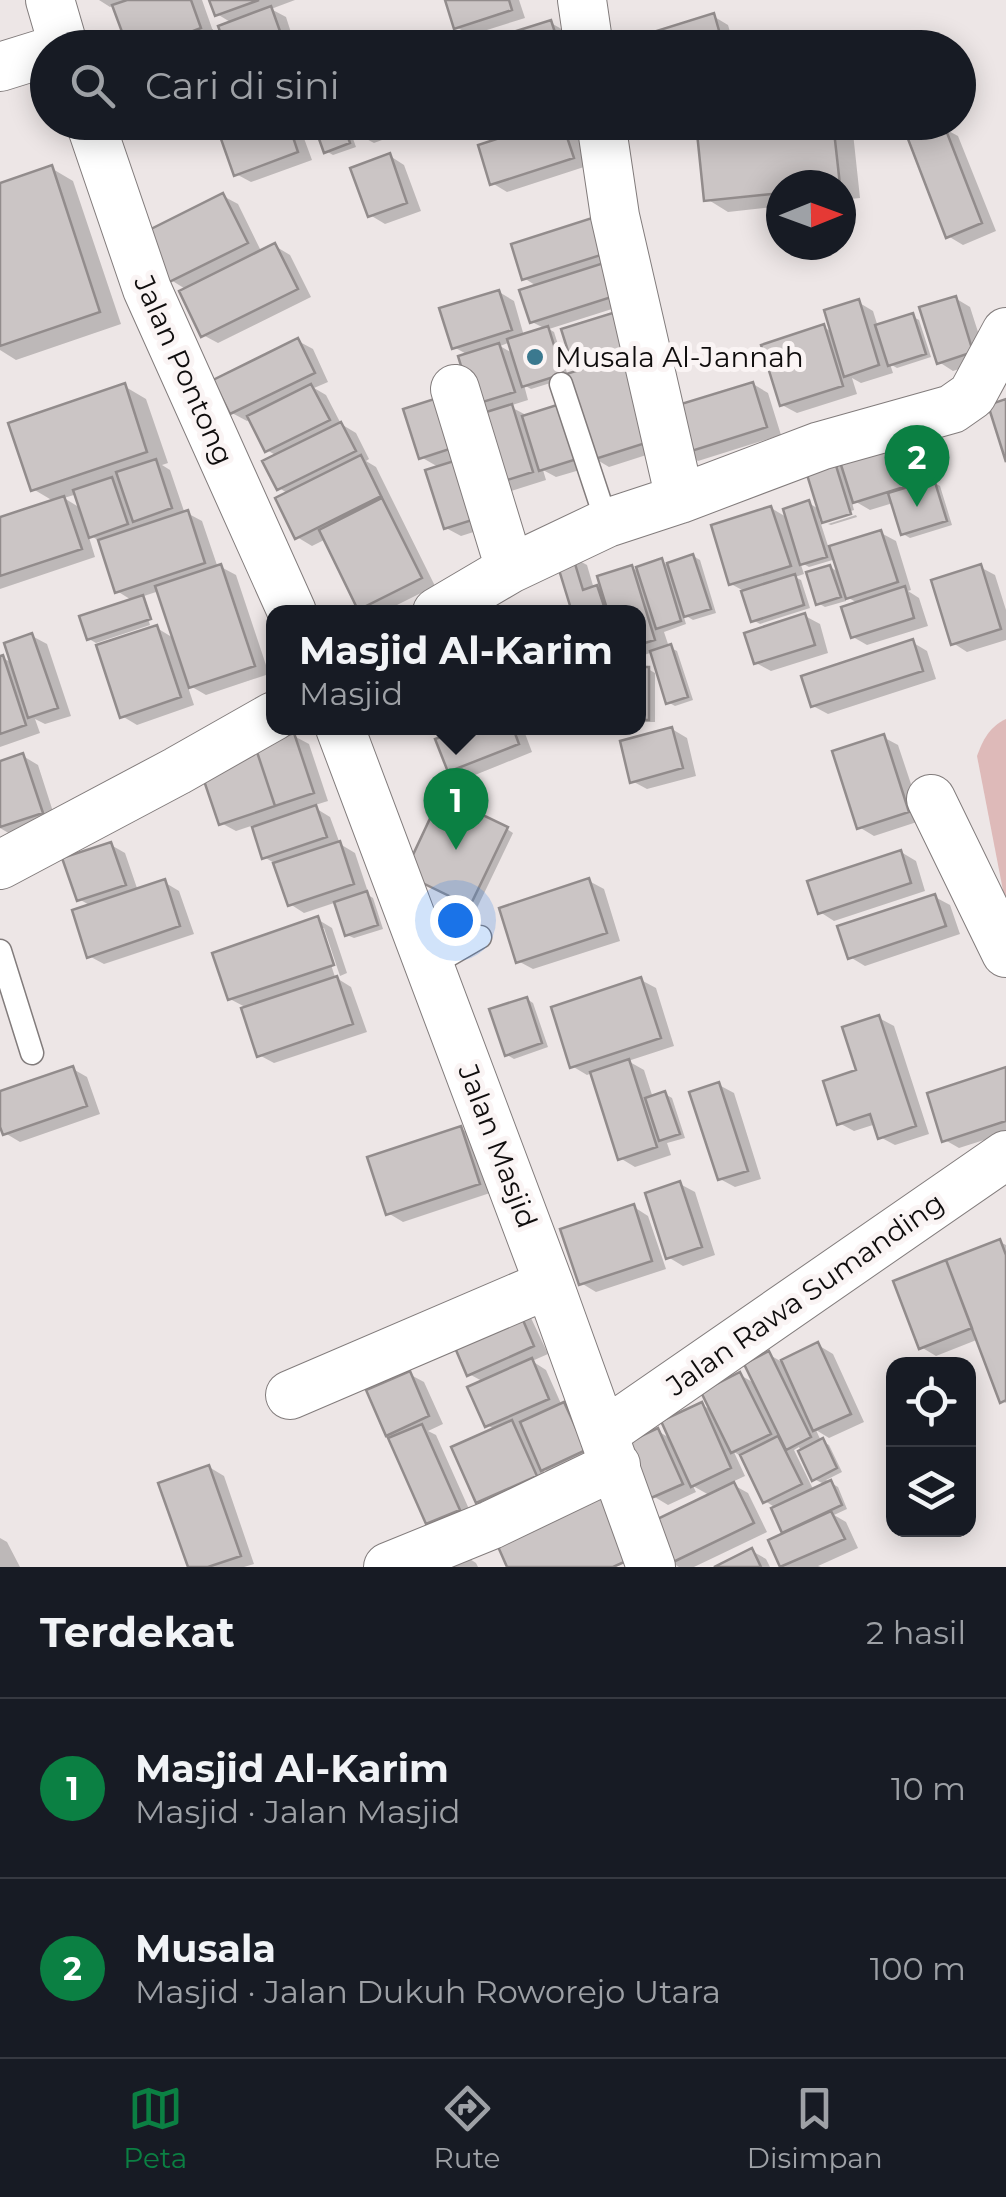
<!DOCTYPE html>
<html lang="id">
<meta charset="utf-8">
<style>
:root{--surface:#171b24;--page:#242831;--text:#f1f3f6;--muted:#9ea1a6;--line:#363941;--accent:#0b8043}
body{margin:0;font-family:Montserrat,sans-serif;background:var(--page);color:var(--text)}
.controls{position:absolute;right:30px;bottom:30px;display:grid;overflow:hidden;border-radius:20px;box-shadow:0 5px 25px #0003}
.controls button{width:90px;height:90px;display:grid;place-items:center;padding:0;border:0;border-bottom:2px solid var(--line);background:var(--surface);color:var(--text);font:50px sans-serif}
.compass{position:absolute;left:766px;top:170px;width:90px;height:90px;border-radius:50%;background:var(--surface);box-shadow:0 5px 25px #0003;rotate:89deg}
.you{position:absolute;left:455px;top:920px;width:35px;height:35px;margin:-25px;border:8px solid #fff;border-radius:50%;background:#1a73e8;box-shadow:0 0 0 15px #1a73e833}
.badge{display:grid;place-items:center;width:65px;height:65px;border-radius:50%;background:var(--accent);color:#fff;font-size:32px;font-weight:700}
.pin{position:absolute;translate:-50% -82px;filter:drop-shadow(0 2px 5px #0008)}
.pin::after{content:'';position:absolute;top:52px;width:35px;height:30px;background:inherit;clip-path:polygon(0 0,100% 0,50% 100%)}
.popup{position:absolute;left:266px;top:605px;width:380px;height:130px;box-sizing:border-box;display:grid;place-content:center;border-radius:20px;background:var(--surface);filter:drop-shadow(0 2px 8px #0005);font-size:32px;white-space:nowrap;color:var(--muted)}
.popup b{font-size:38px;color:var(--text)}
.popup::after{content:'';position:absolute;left:50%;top:100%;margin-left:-20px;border:20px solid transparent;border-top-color:var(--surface)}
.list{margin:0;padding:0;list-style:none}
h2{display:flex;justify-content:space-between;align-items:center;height:130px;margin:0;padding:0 40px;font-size:42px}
h2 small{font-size:32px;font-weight:400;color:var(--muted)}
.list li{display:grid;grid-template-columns:65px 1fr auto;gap:30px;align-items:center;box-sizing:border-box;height:180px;padding:0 40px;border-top:2px solid var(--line)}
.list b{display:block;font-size:38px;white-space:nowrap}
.list p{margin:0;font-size:32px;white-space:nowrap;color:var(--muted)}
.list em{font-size:32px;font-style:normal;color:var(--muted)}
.icon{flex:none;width:55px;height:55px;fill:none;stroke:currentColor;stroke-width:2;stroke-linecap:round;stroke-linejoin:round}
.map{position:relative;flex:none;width:1006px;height:1567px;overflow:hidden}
.search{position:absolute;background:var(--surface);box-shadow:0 5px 25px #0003;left:30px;right:30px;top:30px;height:110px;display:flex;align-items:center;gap:25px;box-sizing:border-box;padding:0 35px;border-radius:55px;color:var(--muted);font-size:38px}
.sheet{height:490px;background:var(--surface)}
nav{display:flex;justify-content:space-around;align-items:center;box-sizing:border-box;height:140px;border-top:2px solid var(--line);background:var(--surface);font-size:28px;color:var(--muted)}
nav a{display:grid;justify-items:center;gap:5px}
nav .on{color:var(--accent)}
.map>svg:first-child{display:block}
.green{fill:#debab9}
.shadow{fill:#0003;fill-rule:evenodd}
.building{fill:#cbc5c5;stroke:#928c8c;stroke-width:2.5}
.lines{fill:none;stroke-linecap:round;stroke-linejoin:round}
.lane-casing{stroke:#827c7c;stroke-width:25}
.street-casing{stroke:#827c7c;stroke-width:50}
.lane{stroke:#fff;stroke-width:22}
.street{stroke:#fff;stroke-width:48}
.poi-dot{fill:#3b798f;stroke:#faf4f4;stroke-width:4}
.labels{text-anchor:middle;stroke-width:10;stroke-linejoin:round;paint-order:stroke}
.poi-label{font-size:28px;fill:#0f0d0d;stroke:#faf4f4;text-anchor:start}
.street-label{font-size:28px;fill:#0f0d0d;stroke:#faf4f4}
</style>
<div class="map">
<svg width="1006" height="1567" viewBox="0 0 1006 1567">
<rect width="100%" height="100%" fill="#ede6e6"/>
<path class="green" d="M1006,719V906L977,756C983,740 989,727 1006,719Z"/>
<path class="shadow" d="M99,0H202L214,34L226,42L232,23L217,14L212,0H295L271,9L286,17L296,48H130L115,5L110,7Z
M448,0H519L525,18L471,35L456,27Z
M713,16L728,25L735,48H639Z
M551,23L565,31L571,48H471Z
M218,122H298L312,160L251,182L236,174Z
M315,122H347L356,147L333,155L326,151Z
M355,122H418L419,126L374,143L359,135Z
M493,122H532L534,130L562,122L576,130L587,166L507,192L492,183L505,139L496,134Z
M663,122H732L701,132L702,135L835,122L853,133L860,198L841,200V185H781V206L728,212L707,199L700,133L680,139L666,130Z
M943,128L958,136L996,231L963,245L948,236Z
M390,156L404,165L421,211L385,224L370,215Z
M51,168L73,181L121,324L16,360L0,350V185Z
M223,196L238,204L262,253L275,246L290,255L311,297L218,343L203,335L187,290L171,280Z
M592,221L634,302L549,329L554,332L568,376L586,371L575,365L619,313L665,449L609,467L594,458L570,377L531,389L524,385L528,400L509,406L526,415L590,467L556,477L543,470L546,480L508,492L502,523L461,536L446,528L440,468L421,457L472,419L492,413L475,403L468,355L454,347L499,292L514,301L524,336L546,329L532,322L538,287L524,278ZM511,342L514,354L500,346Z
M955,298L970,307L987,360L953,371L939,362Z
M858,302L873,311L878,327L912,316L919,320L931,357L897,368L890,364L893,373L861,383L852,378L857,394L797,413L782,405L824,327L833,333Z
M298,341L313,349L328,382L314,388L326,395L341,424L356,433L369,459L366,461L376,467L435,586L383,612H367L360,608L326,539L312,546L297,537L289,494L279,488L277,456L267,450L251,419L247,421L232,413Z
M753,384L768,393L781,435L698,461L684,452Z
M124,386L146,399L168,463L162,465L170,470L185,514L187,513L202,521L218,568L221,567L236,575L269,674L206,695L187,684L194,705L137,725L122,716L157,628L175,639L159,591L141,597L146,599H142L150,625L96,643L89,639L133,601L117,591L101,542L88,534L95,557L0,589V520L55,502L33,489ZM77,494L82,509L64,498Z
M900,442L915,487L933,482L940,486L952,525L910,538L903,534L893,503L870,510L851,499L854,510L826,519V522L819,518L829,549L881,533L896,541L911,590L908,591L919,598L928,626L867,645L853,637L859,604L844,595L846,601L825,607L818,603L830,567L840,573L836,559L809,567L800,562L804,574L795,577L801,580L810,608L760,624L753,620L744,591L731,584L771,508L788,518L809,503L820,510L807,467Z
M856,515L857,517L831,525L828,524Z
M693,556L700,560L716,613L693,620L683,614L686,624L664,632L669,647L677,651L693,700L675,706L668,702L653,652L638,657V612H575L559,561L572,557L587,565L594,589L605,593L632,568L641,573L661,561L668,565Z
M980,567L995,575L1006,610V640L967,652L953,643Z
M805,616L820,624L828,653L771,671L756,663Z
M32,636L47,644L71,716L45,724L35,719L40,733L0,747V659L3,658L14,664Z
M912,642L927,651L936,679L828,714L813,706Z
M638,669H648L655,673V722H638Z
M472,728H523L532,752L465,779L450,771L438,741Z
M672,729L687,738L696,776L647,789L632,781Z
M294,736L309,744L328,801L312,806L330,817L340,844L355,853L368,892L365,893L373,898L383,929L354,938L347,935L337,902L304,913L290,904L276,864L264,857L254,825L236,831L221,823Z
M883,737L898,745L923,820L874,836L859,827Z
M23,756L38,765L56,821L12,835L0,828V764Z
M507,829L513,833L477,908L407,873Z
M111,845L125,853L138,891L164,882L179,891L194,934L104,964L89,956L91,906L79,899Z
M901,852L916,861L925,891L834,921L820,912Z
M589,881L604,889L620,941L533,969L518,961Z
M935,897L950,905L960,934L865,966L850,957Z
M317,919L332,928L347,973L340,976L324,928H319L335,977L351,987L367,1032L274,1063L259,1055L247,1008L230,999Z
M641,980L656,988L674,1046L628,1061L644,1070L653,1098L665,1094L672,1098L685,1138L667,1143L671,1155L635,1167L620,1158L592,1073L587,1075L572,1066Z
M527,999L533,1003L548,1047L514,1059L507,1055Z
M879,1018L894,1026L929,1134L895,1145L880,1137L876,1124L854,1131L839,1123Z
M73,1069L87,1077L100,1114L20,1142L5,1133L0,1119V1094Z
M1006,1070V1133L959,1148L945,1140Z
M719,1085L734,1093L761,1179L735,1187L720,1179Z
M460,1128L475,1137L493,1192L403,1222L388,1213Z
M680,1184L695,1192L715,1255L683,1266L668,1257Z
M634,1207L648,1216L666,1269L596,1292L581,1283Z
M1000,1242L1006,1245V1403L1002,1401L979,1339L936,1356L921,1347Z
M517,1309L531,1318L548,1354L532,1361L546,1370L562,1406L579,1414L599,1459L557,1477L543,1469L550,1485L492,1510L477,1501L496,1430L487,1425L484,1382L469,1374Z
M818,1345L833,1354L864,1422L829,1438L816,1430L821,1441L829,1445L842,1472L826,1480L838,1487L847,1509L834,1515L846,1522L858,1548L818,1566L821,1567H783L771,1541L788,1534L784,1531L776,1508L765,1501L744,1458L734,1452L745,1476L730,1483L748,1493L767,1532L694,1567H679L671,1562L711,1496L693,1486L696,1492L668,1505L653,1496L658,1431L671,1439L702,1405L713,1411L740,1375L758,1385L768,1354L782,1362ZM799,1447L814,1479L826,1485L814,1491L794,1450Z
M409,1374L424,1382L443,1424L428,1431L436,1435L473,1518L443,1531L428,1523L395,1438L388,1434Z
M209,1467L224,1476L254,1564L244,1567H191Z
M0,1538L7,1542L20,1567H0Z
M752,1551L766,1559L770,1567H719Z
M462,1554L476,1563L478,1567H433Z"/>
<path class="building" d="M127,0H191L201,28L149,48H128L112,5Z
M209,0H259L215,16Z
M445,0H509L512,10L454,29Z
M271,6L286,48H226L218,26Z
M714,13L724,48H637L634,38Z
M551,20L560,48H463Z
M212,31L218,48H165Z
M215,122H288L298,152L234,176Z
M313,122H343L350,143L324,153Z
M352,122H394L357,136Z
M490,122H528V124L494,135Z
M549,122H562L574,158L490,185L478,145Z
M792,122H833L840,185H781V193L704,201L697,133Z
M944,125L982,223L946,238L908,139Z
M390,153L407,203L368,217L350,168Z
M52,165L100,312L0,346V183Z
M223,193L248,243L169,282L145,232Z
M592,218L604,254L522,280L511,244Z
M275,243L298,289L201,337L179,291Z
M610,261L621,294L530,323L519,290Z
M499,290L512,330L452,349L439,308Z
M956,296L973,352L937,364L919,307Z
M859,299L879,365L844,377L824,310Z
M619,311L631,349L573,367L561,329Z
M913,313L926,354L888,366L875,325Z
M824,324L843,386L780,406L761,345Z
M548,326L563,374L522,387L507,339Z
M298,338L315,373L230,414L213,380Z
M499,343L515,392L473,405L458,356Z
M625,356L652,441L592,460L566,374Z
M753,382L767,427L682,454L668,408Z
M125,383L147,452L31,491L8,423Z
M311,384L330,420L265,452L247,416Z
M453,393L468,443L419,459L403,409Z
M1006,399V462L988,405Z
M512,404L533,472L491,485L470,417Z
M560,404L577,459L539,471L522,416Z
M341,422L356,451L277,490L262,461Z
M886,431L904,487L853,503L835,446Z
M361,455L381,496L295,539L275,498Z
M470,456L488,515L444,529L425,470Z
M833,456L851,514L822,523L804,465Z
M156,459L172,508L133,522L116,472Z
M112,477L128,524L89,538L73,490Z
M934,479L947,521L901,535L888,493Z
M64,496L82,549L0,576V517Z
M382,498L422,578L358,610L319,530Z
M809,500L827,557L800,565L783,509Z
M771,506L791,566L729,585L711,525Z
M188,510L205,563L115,593L98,540Z
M881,530L898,582L846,599L829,546Z
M572,554L583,590L597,585L606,612H572L556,560Z
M693,554L711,609L684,617L667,563Z
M662,558L681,621L656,629L636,567Z
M221,564L255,666L189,688L155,586Z
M981,564L1001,629L951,645L931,580Z
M632,565L655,640L638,645V612H608L597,576Z
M830,565L841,597L816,605L806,572Z
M795,574L804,605L751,622L741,591Z
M905,586L914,618L851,638L841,607Z
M143,595L151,619L87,640L79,616Z
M805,613L815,645L754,664L744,633Z
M157,625L181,697L120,718L96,645Z
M32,633L58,708L28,718L4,643Z
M913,639L923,671L811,707L801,676Z
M671,644L688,697L666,704L650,651Z
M3,655L26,725L0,734V656Z
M638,667H649V720H638Z
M672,727L683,768L630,783L620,741Z
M465,728H513L519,744L448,772L435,739Z
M294,733L314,793L275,806L255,746Z
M884,734L909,812L857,829L832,751Z
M255,746L275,806L219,825L199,766Z
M23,753L43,813L0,827V761Z
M441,795L508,827L470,906L404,874Z
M316,805L327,837L262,859L252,827Z
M340,841L354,884L288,906L273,863Z
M111,842L126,885L77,901L62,858Z
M901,850L911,883L818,914L807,881Z
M589,878L607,933L516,963L499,908Z
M165,879L180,926L87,958L72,910Z
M367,891L378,925L345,936L334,902Z
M935,894L946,926L848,959L837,926Z
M318,916L334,965L228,1000L212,953Z
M337,976L353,1024L257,1057L241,1008Z
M641,977L661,1038L570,1068L551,1007Z
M527,997L542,1043L505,1056L489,1009Z
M879,1015L916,1126L878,1139L870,1114L837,1125L823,1081L856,1070L842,1027Z
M629,1059L657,1147L618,1160L590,1072Z
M73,1066L87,1106L3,1135L0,1127V1091Z
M1006,1067V1121L942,1142L927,1093Z
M719,1082L748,1171L718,1180L689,1092Z
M665,1091L680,1134L659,1141L645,1098Z
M461,1126L480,1184L386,1215L367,1157Z
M680,1181L702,1247L666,1259L645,1193Z
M634,1204L652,1261L579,1285L560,1229Z
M1000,1239L1006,1255V1400L1000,1403L946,1260Z
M946,1260L972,1328L919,1349L893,1281Z
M517,1306L534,1346L467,1376L450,1336Z
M818,1342L851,1414L813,1431L781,1360Z
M769,1351L811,1437L786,1450L744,1364Z
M532,1358L549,1399L485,1427L467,1387Z
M410,1371L429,1416L386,1436L366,1390Z
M740,1372L771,1434L731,1453L701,1392Z
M564,1402L586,1450L541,1471L520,1422Z
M702,1402L731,1468L691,1487L661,1421Z
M512,1420L537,1476L476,1503L451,1447Z
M422,1424L460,1510L426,1524L388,1438Z
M658,1428L683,1484L651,1498L626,1443Z
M778,1436L802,1484L763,1503L740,1455Z
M823,1438L837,1468L812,1481L798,1451Z
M209,1465L241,1556L208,1567H188L158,1483Z
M831,1480L842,1505L782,1533L771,1508Z
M734,1482L754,1523L669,1564L649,1523Z
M599,1486L631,1559L613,1567H507L492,1533Z
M831,1511L845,1539L780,1567L768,1540Z
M752,1548L761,1567H714Z"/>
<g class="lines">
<defs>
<path id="lane" d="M561,384L607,523
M0,951L32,1053
M430,966L480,937"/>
<path id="street" d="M50,0L64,48
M582,0L589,48
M0,67L48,52
M90,122L147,289L292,612
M601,122L615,216L680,499
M455,389L510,569
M437,612L510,569L607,523L680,499L820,446L952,409L972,395L1006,332
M340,728L549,1284L651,1567
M931,799L1006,953
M0,865L177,771L274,716
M290,1395L549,1284
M604,1433L1006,1155
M388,1567L491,1525L616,1465"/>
</defs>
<use href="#lane" class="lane-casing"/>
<use href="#street" class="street-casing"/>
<use href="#lane" class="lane"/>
<use href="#street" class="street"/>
</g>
<circle class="poi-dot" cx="535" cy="357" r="10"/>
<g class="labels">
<g class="poi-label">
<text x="555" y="367">Musala Al-Jannah</text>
</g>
<g class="street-label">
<text transform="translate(184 370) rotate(66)" y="10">Jalan Pontong</text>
<text transform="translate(498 1146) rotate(69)" y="10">Jalan Masjid</text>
<text transform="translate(805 1294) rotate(-35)" y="10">Jalan Rawa Sumanding</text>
</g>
</g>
</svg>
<div class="controls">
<button><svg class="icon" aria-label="locate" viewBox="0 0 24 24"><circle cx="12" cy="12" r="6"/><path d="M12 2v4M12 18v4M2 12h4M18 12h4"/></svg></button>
<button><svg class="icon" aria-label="layers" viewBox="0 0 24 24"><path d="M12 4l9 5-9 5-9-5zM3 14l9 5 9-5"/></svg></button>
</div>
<svg class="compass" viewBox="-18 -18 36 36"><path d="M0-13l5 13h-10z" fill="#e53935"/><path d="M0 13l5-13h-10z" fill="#9ea1a6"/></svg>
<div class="you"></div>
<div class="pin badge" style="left:456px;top:850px">1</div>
<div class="popup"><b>Masjid Al-Karim</b>Masjid</div>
<div class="pin badge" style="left:917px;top:507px">2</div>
<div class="search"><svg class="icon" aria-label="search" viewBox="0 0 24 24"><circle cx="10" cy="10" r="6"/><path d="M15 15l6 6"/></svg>Cari di sini</div>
</div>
<section class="sheet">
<h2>Terdekat<small>2 hasil</small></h2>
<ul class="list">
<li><span class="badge">1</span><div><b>Masjid Al-Karim</b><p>Masjid · Jalan Masjid</p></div><em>10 m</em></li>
<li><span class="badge">2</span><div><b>Musala</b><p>Masjid · Jalan Dukuh Roworejo Utara</p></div><em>100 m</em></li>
</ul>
</section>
<nav>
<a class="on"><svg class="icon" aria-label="map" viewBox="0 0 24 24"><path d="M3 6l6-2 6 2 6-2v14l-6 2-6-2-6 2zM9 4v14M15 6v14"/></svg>Peta</a>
<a><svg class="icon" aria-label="directions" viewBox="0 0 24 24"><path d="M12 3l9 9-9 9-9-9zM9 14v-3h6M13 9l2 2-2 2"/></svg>Rute</a>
<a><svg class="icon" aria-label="saved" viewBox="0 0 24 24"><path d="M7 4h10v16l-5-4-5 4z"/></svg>Disimpan</a>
</nav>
